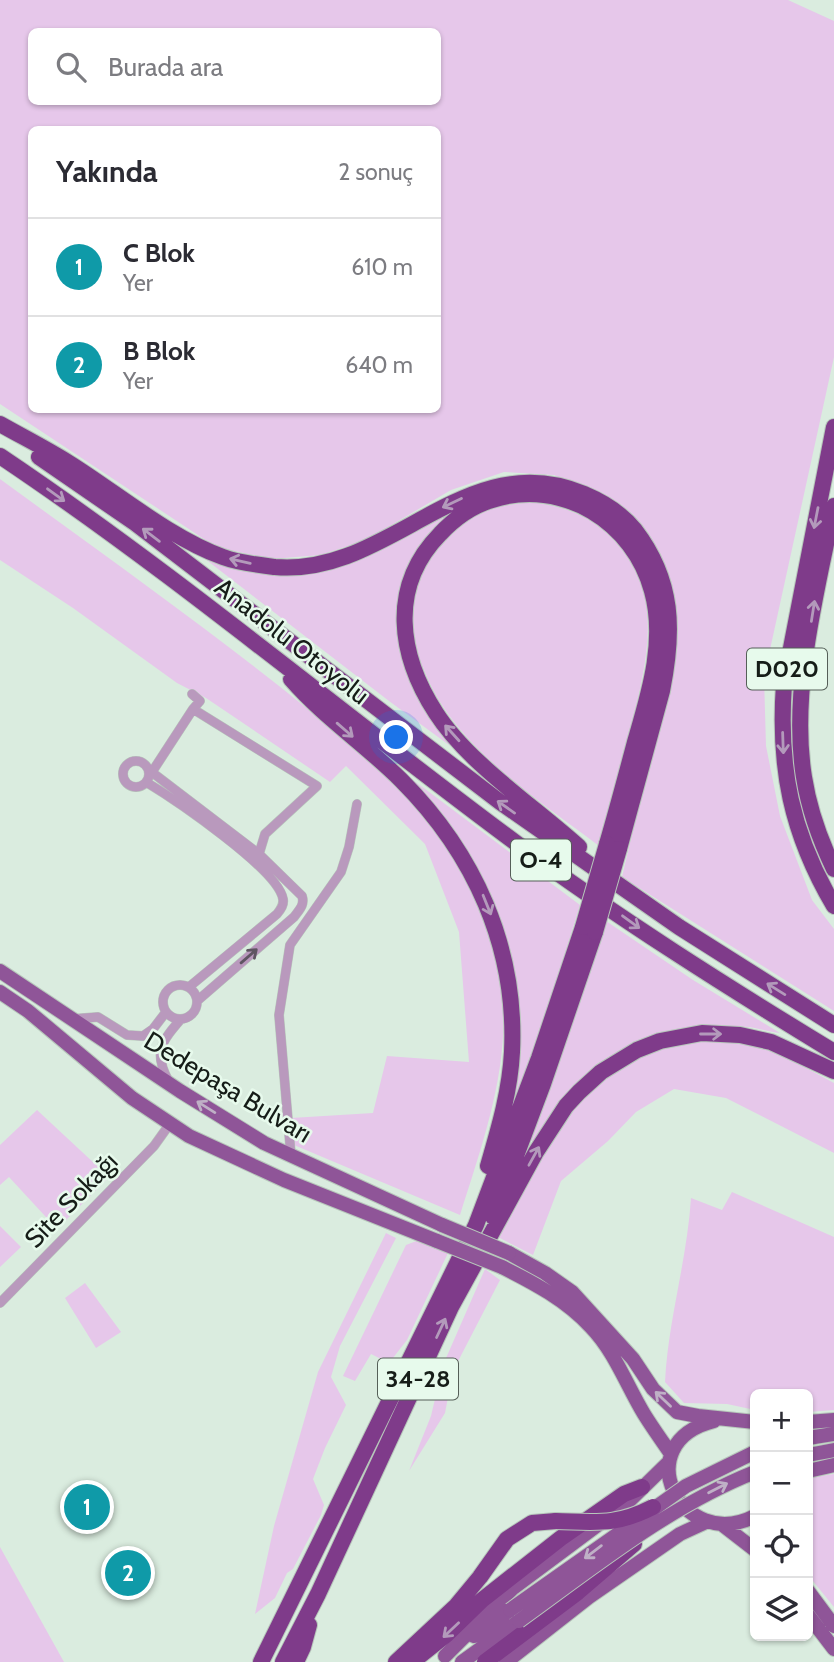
<!DOCTYPE html>
<html lang="tr">
<meta charset="utf-8">
<style>
:root{--surface:#fff;--page:#f2f2f3;--text:#2b2b33;--muted:#7c7c81;--line:#e1e1e2;--accent:#af52bd}
body{margin:0;font-family:Cabin,sans-serif;background:var(--page);color:var(--text)}
.controls{position:absolute;right:21px;bottom:21px;display:grid;overflow:hidden;border-radius:10px;box-shadow:0 2px 5px #0004}
.controls button{width:63px;height:63px;display:grid;place-items:center;padding:0;border:0;border-bottom:2px solid var(--line);background:var(--surface);color:var(--text);font:35px sans-serif}
.you{position:absolute;left:397px;top:738px;width:24px;height:24px;margin:-18px;border:5px solid #fff;border-radius:50%;background:#1a73e8;box-shadow:0 0 0 10px #1a73e833}
.badge{display:grid;place-items:center;width:46px;height:46px;border-radius:50%;background:var(--accent);color:#fff;font-size:23px;font-weight:700}
.pin{position:absolute;translate:-50% -50%;border:4px solid #fff;box-shadow:0 2px 7px #0006}
.list{margin:0;padding:0;list-style:none}
h2{display:flex;justify-content:space-between;align-items:center;height:91px;margin:0;padding:0 28px;font-size:30px}
h2 small{font-size:23px;font-weight:400;color:var(--muted)}
.list li{display:grid;grid-template-columns:46px 1fr auto;gap:21px;align-items:center;box-sizing:border-box;height:98px;padding:0 28px;border-top:2px solid var(--line)}
.list b{display:block;font-size:26px;white-space:nowrap}
.list p{margin:0;font-size:23px;white-space:nowrap;color:var(--muted)}
.list em{font-size:23px;font-style:normal;color:var(--muted)}
.icon{flex:none;width:38px;height:38px;fill:none;stroke:currentColor;stroke-width:2;stroke-linecap:round;stroke-linejoin:round}
.map{position:relative;flex:none;width:834px;height:1662px;overflow:hidden}
.search{position:absolute;background:var(--surface);box-shadow:0 2px 5px #0004;left:28px;top:28px;width:413px;height:77px;display:flex;align-items:center;gap:18px;box-sizing:border-box;padding:0 24px;border-radius:10px;color:var(--muted);font-size:26px}
.panel{position:absolute;background:var(--surface);box-shadow:0 2px 5px #0004;left:28px;top:126px;width:413px;height:287px;border-radius:10px}
.map>svg:first-child{display:block}
.green{fill:#e6c7ea;fill-rule:evenodd}
.lines{fill:none;stroke-linecap:round;stroke-linejoin:round}
.street-casing{stroke:#b7c7bb;stroke-width:10}
.primary-casing{stroke:#b7c7bb;stroke-width:16}
.highway-casing{stroke:#b7c7bb;stroke-width:18}
.street{stroke:#b999bd;stroke-width:9}
.primary{stroke:#8f5598;stroke-width:14}
.highway{stroke:#7f3b8a;stroke-width:16}
.primary-bridge-casing{stroke:#b7c7bb;stroke-width:16;stroke-linecap:butt}
.highway-bridge-casing{stroke:#b7c7bb;stroke-width:18;stroke-linecap:butt}
.primary-bridge{stroke:#8f5598;stroke-width:14}
.highway-bridge{stroke:#7f3b8a;stroke-width:16}
.oneway{stroke:#b39abb}
.oneway2{stroke:#5f5562}
.oneway3{stroke:#bfb0c6}
.labels{text-anchor:middle;stroke-width:5;stroke-linejoin:round;paint-order:stroke}
.shield{fill:#e7faec;stroke:#555f58;stroke-width:2}
.shield-label{font-size:24px;font-weight:bold;fill:#161d18}
.street-label{font-size:26px;fill:#161d18;stroke:#e7faec}
</style>
<div class="map">
<svg width="834" height="1662" viewBox="0 0 834 1662">
<rect width="100%" height="100%" fill="#daecdf"/>
<path class="green" d="M0,0H788L834,21V357L764,677L766,746L780,816L812,900L834,929V1011L622,877L669,675L673,605L660,553L613,502L554,475L504,472L451,490L366,540L321,555L271,559L216,547L0,404ZM32,32H438V102H32ZM32,130H438V410H32Z
M0,479C104,555 209,629 309,710C355,748 405,784 441,832C475,878 499,942 503,999C508,1074 482,1145 460,1215L294,1145L291,1118L373,1113L387,1056L469,1062L459,932L425,844L346,766L330,782L206,698L177,683L73,608L0,560Z
M533,502C570,508 592,516 618,544C665,595 646,666 631,727C621,767 611,807 599,846C536,798 451,745 423,667H419C417,653 412,638 410,624C406,580 441,532 480,513C496,505 515,504 533,502Z
M458,507L429,536L400,633L464,756L389,701L187,545L286,572Z
M409,777L580,905L552,996L502,1140L516,1063L482,878L467,852Z
M606,921L693,980L780,1033C772,1033 759,1028 748,1027C714,1024 676,1025 644,1040L533,1143L531,1138Z
M709,1041L742,1043L778,1053L834,1083V1153L726,1098L674,1089L636,1112L608,1141L561,1181L533,1255L498,1237L550,1139L567,1115L599,1079L657,1048Z
M37,1110L109,1177L57,1229L9,1177L0,1185V1145Z
M732,1192L834,1237V1410L808,1412V1394H755V1410L727,1404L684,1403L665,1382C668,1320 687,1261 691,1198L722,1210Z
M0,1226L21,1247L0,1267Z
M386,1233L396,1238L340,1346L331,1377L346,1405L325,1448L313,1479L324,1505L321,1515L293,1569L287,1573L275,1598L255,1614L274,1526L318,1372Z
M419,1240L448,1253L407,1340L389,1363L371,1354L355,1381L343,1376L406,1245Z
M485,1269L500,1280L453,1371L445,1413L409,1471L431,1416L443,1365Z
M85,1283L121,1332L96,1348L65,1298Z
M834,1474V1607L808,1575V1481L814,1477Z
M0,1547L64,1662H0Z"/>
<g class="lines">
<defs>
<path id="street" d="M192,694L200,701L193,709L317,786L265,834L259,854
M123 774a13 13 0 1 1 26 0a13 13 0 1 1-26 0Z
M149,770L259,854L302,896C305,905 299,910 294,917L197,1001
M152,772L193,709
M146,782C174,799 278,869 283,899C284,905 281,909 277,914L189,987
M163 1002a17 17 0 1 1 34 0a17 17 0 1 1-34 0Z
M72,1019L98,1017L127,1035L143,1036L153,1029L166,1012
M168,1080C153,1052 162,1041 181,1019
M291,1156L279,1015L290,945L341,872L349,847L357,804
M0,1303L154,1146L169,1125"/>
<path id="primary" d="M0,971L180,1091L264,1143L442,1225
M0,992L28,1011L132,1098L189,1136L284,1180L437,1241
M509,1253L545,1273L572,1292L633,1359L653,1389L677,1412L698,1416L755,1422
M502,1267C534,1283 566,1300 591,1327C615,1352 626,1384 644,1414C652,1427 662,1441 671,1454
M714,1421C626,1443 681,1554 755,1516
M808,1422L834,1420
M808,1438L834,1434
M808,1455L834,1450
M808,1471L834,1465
M724,1526L755,1550
M808,1591L834,1626
M808,1615L834,1649
M474,1636L510,1610
M445,1656L512,1589L627,1503L669,1462
M462,1662L519,1621
M506,1662L589,1597L680,1534L706,1522"/>
<path id="highway" d="M0,424C23,437 47,449 69,463C117,493 170,538 223,557C239,563 258,565 275,567C390,577 465,444 584,494C603,502 622,514 635,530C674,581 674,631 662,691L619,849
M834,427L784,684C778,767 791,833 834,906
M0,456C179,576 343,715 516,843C618,918 726,986 834,1052
M39,457L135,523L500,802L679,927L834,1025
M834,506C817,590 790,691 804,777C809,809 820,840 834,869
M291,679C324,717 366,745 401,780C474,853 517,947 512,1052C510,1091 499,1128 488,1166
M579,847C535,807 468,763 436,713C399,656 388,587 440,534C454,519 472,506 492,500C563,477 634,523 652,591C666,641 649,694 635,742C626,776 617,810 607,844
M493,1217L543,1084L595,932
M261,1662L476,1225L539,1058L583,927
M283,1662L318,1594L451,1307L536,1152L566,1106L579,1092L601,1072L637,1050L660,1041L702,1033L740,1035L771,1042L834,1071
M296,1662L303,1647L309,1625
M396,1662L456,1606L480,1577L507,1539L532,1523L556,1521
M412,1662L446,1635L482,1600L561,1538L624,1494L642,1487
M485,1662L578,1592L634,1544"/>
</defs>
<use href="#street" class="street-casing"/>
<use href="#primary" class="primary-casing"/>
<use href="#highway" class="highway-casing"/>
<use href="#street" class="street"/>
<use href="#primary" class="primary"/>
<use href="#highway" class="highway"/>
<defs>
<path id="primary-bridge" d="M442,1225L509,1253
M437,1241L502,1267
M510,1610L686,1486L755,1452
M519,1621C594,1567 669,1506 755,1472"/>
<path id="highway-bridge" d="M583,927L607,844
M595,932L619,849
M556,1521C596,1522 616,1526 653,1507"/>
</defs>
<use href="#primary-bridge" class="primary-bridge-casing"/>
<use href="#highway-bridge" class="highway-bridge-casing"/>
<use href="#primary-bridge" class="primary-bridge"/>
<use href="#highway-bridge" class="highway-bridge"/>
</g>
<defs><path id="oneway-shaft" d="M-6 0H5M1.5-3L5.5 0L1.5 3" fill="none" stroke-width="1.6" stroke-linecap="round" stroke-linejoin="round" transform="scale(1.75)"/></defs>
<g class="oneway">
<use href="#oneway-shaft" transform="translate(56 495) rotate(36)"/>
<use href="#oneway-shaft" transform="translate(452 503) rotate(154)"/>
<use href="#oneway-shaft" transform="translate(816 518) rotate(101)"/>
<use href="#oneway-shaft" transform="translate(151 535) rotate(-143)"/>
<use href="#oneway-shaft" transform="translate(240 561) rotate(-167)"/>
<use href="#oneway-shaft" transform="translate(813 611) rotate(-81)"/>
<use href="#oneway-shaft" transform="translate(345 730) rotate(41)"/>
<use href="#oneway-shaft" transform="translate(452 733) rotate(-132)"/>
<use href="#oneway-shaft" transform="translate(783 743) rotate(88)"/>
<use href="#oneway-shaft" transform="translate(506 807) rotate(-145)"/>
<use href="#oneway-shaft" transform="translate(487 905) rotate(68)"/>
<use href="#oneway-shaft" transform="translate(631 922) rotate(36)"/>
<use href="#oneway-shaft" transform="translate(776 989) rotate(-148)"/>
<use href="#oneway-shaft" transform="translate(711 1034)"/>
<use href="#oneway-shaft" transform="translate(534 1156) rotate(-61)"/>
<use href="#oneway-shaft" transform="translate(441 1328) rotate(-65)"/>
<use href="#oneway-shaft" transform="translate(451 1630) rotate(137)"/>
</g>
<use class="oneway2" href="#oneway-shaft" transform="translate(249 956) rotate(-41)"/>
<g class="oneway3">
<use href="#oneway-shaft" transform="translate(206 1107) rotate(-148)"/>
<use href="#oneway-shaft" transform="translate(663 1399) rotate(-136)"/>
<use href="#oneway-shaft" transform="translate(718 1488) rotate(-27)"/>
<use href="#oneway-shaft" transform="translate(593 1552) rotate(143)"/>
</g>
<g class="labels">
<g class="shield">
<rect x="747" y="648.5" width="80" height="41" rx="5"/>
<rect x="511" y="839.5" width="60" height="41" rx="5"/>
<rect x="378" y="1358.5" width="80" height="41" rx="5"/>
</g>
<g class="shield-label">
<text x="787" y="677">D020</text>
<text x="541" y="868">O-4</text>
<text x="418" y="1387">34-28</text>
</g>
<g class="street-label">
<text transform="translate(292 641) rotate(38)" y="9">Anadolu Otoyolu</text>
<text transform="translate(228 1087) rotate(31)" y="9">Dedepaşa Bulvarı</text>
<text transform="translate(71 1200) rotate(-46)" y="9">Site Sokağı</text>
</g>
</g>
</svg>
<div class="controls">
<button>+</button>
<button>−</button>
<button><svg class="icon" aria-label="locate" viewBox="0 0 24 24"><circle cx="12" cy="12" r="6"/><path d="M12 2v4M12 18v4M2 12h4M18 12h4"/></svg></button>
<button><svg class="icon" aria-label="layers" viewBox="0 0 24 24"><path d="M12 4l9 5-9 5-9-5zM3 14l9 5 9-5"/></svg></button>
</div>
<div class="you"></div>
<div class="pin badge" style="left:87px;top:1507px;background:#0f9aa8">1</div>
<div class="pin badge" style="left:128px;top:1573px;background:#0f9aa8">2</div>
<div class="search"><svg class="icon" aria-label="search" viewBox="0 0 24 24"><circle cx="10" cy="10" r="6"/><path d="M15 15l6 6"/></svg>Burada ara</div>
<section class="panel">
<h2>Yakında<small>2 sonuç</small></h2>
<ul class="list">
<li><span class="badge" style="background:#0f9aa8">1</span><div><b>C Blok</b><p>Yer</p></div><em>610 m</em></li>
<li><span class="badge" style="background:#0f9aa8">2</span><div><b>B Blok</b><p>Yer</p></div><em>640 m</em></li>
</ul>
</section>
</div>
